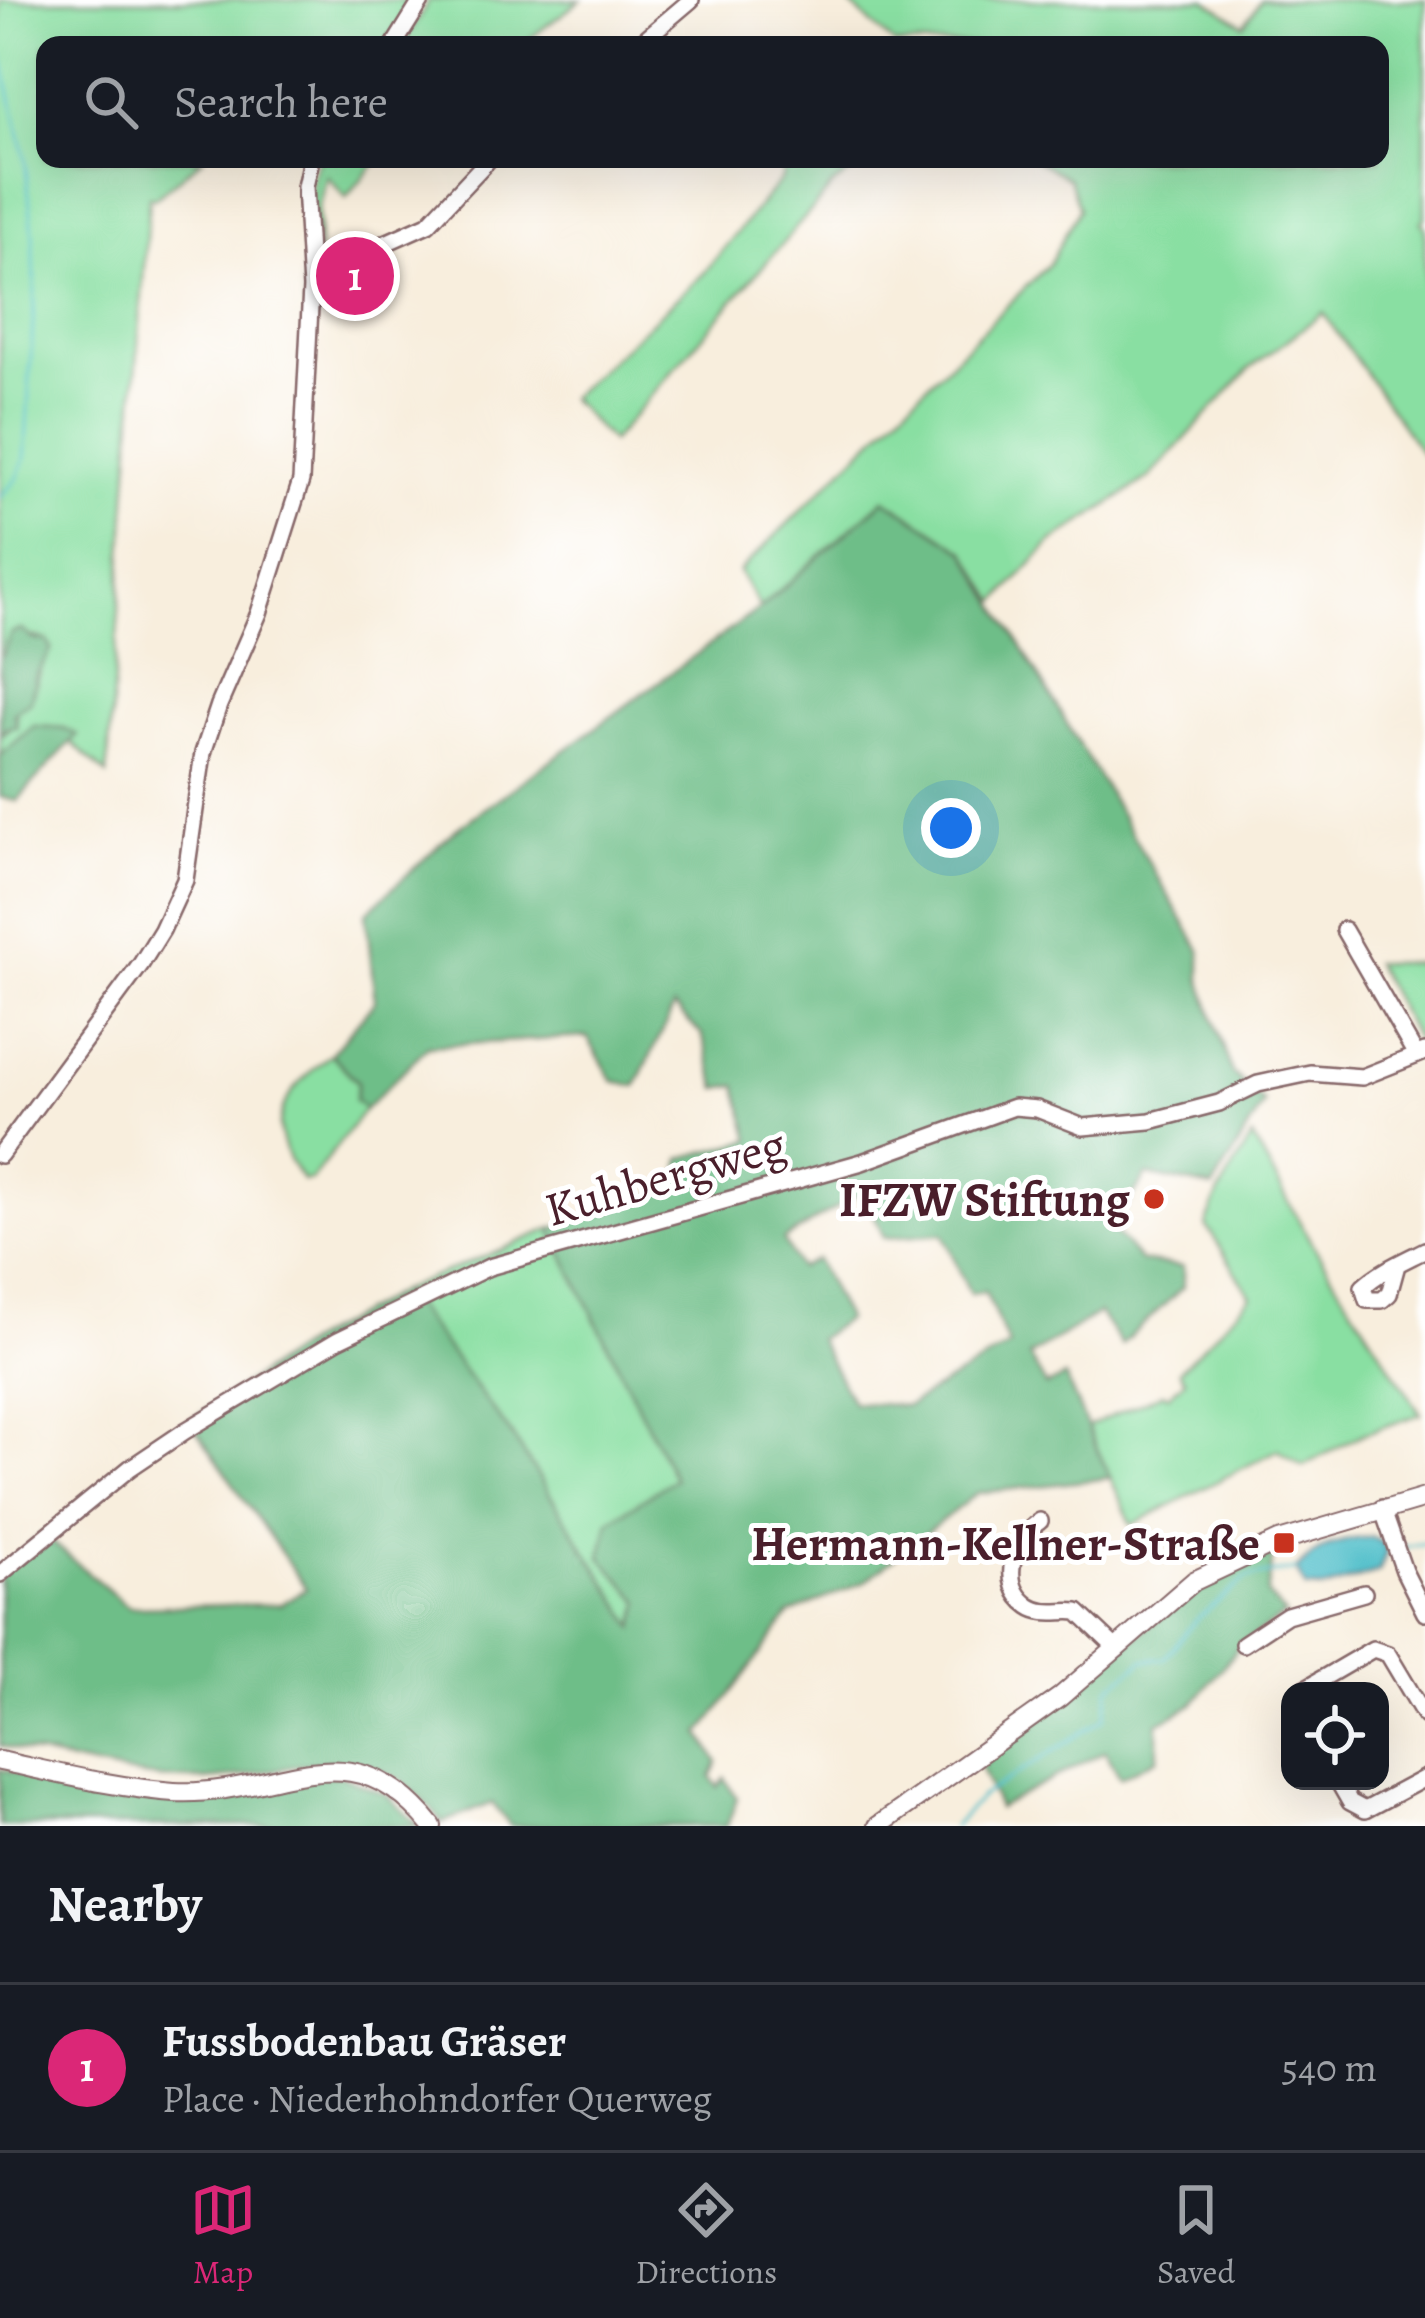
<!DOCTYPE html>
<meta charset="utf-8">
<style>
:root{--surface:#171b24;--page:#20242c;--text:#f1f3f6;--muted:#9ea1a6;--line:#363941;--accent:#db2777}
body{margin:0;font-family:Alegreya,serif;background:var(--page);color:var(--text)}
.controls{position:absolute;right:36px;bottom:36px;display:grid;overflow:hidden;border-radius:24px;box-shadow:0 12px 48px #0002}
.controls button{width:108px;height:108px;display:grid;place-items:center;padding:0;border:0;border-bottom:3px solid var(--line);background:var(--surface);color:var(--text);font:60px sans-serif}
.you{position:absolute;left:951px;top:828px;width:42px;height:42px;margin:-30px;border:9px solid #fff;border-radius:50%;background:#1a73e8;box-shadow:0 0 0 18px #1a73e833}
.badge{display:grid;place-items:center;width:78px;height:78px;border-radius:50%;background:var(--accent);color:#fff;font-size:39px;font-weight:700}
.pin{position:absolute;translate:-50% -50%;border:6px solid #fff;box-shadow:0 3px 12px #0006}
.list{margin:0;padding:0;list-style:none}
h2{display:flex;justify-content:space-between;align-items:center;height:156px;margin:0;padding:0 48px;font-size:51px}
h2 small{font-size:39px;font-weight:400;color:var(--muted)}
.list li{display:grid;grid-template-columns:78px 1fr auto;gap:36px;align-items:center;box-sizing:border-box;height:168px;padding:0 48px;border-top:3px solid var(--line)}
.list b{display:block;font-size:45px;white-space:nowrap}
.list p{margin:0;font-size:39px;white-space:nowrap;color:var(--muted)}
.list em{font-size:39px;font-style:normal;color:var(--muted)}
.icon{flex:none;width:66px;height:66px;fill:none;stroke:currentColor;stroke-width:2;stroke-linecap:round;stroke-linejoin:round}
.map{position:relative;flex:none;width:1425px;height:1826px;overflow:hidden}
.search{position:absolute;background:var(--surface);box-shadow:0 12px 48px #0002;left:36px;right:36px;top:36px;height:132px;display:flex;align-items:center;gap:30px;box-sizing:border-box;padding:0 42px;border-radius:24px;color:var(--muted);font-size:45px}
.sheet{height:324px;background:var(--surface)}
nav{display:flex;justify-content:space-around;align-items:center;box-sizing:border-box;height:168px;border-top:3px solid var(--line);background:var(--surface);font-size:33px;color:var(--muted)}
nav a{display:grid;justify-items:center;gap:6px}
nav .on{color:var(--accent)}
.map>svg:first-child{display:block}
.green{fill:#89dfa2;stroke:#6a7f66;stroke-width:3}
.forest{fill:#6ebe88;stroke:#5c6e5a;stroke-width:3;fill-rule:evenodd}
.water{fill:#53c0cb;stroke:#4e707b;stroke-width:3}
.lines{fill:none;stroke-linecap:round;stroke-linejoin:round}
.stream{stroke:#53c0cb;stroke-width:3}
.minor-casing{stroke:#876769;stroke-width:20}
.major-casing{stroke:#876769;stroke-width:22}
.minor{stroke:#fff;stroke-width:15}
.major{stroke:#fff;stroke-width:18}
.poi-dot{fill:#c8321e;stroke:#fff;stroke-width:4.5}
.labels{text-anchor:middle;stroke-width:10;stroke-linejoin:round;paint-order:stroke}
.street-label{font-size:48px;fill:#4a1f2b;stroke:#fff}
.poi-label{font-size:48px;font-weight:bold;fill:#4a1f2b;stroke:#fff;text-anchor:end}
</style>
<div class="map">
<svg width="1425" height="1826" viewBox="0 0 1425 1826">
<rect width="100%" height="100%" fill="#fff"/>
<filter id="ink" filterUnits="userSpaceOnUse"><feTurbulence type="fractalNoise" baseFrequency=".00833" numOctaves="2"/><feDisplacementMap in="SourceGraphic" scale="24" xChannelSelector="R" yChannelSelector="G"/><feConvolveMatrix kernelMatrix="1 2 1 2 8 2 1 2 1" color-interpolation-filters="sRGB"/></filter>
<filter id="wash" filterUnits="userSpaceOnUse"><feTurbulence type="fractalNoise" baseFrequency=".004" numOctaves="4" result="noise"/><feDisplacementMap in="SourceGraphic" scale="48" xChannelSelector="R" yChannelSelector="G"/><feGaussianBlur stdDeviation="2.7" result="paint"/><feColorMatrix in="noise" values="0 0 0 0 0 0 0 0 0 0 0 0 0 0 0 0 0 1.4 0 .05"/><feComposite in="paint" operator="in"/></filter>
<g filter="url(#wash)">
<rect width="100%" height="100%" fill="#f8eedd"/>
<path class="green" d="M0,0H414L386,45H45V159H202L155,198L149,197L107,775L71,742L76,736L34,726L0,756V736L16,722V708L30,701L43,663L40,638L11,633L0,660Z
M429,0H581L521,45H403Z
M845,0H1206L1244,25L1261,0H1425V218L1421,222L1425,227V458L1323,313L1250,368L1149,478L1052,542L997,602L965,551L885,499L760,608L739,572L1049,264L1079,209L1069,179L1035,159H1380V45H895Z
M319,159H379L346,198L327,176L318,208L319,254C312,223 304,189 319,159Z
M786,159H869L833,185L611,442L569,398L704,273L782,178Z
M1374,963H1425V1044L1420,1047Z
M331,1054L358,1083L355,1100L365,1109L311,1180L303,1181C259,1122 283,1094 331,1054Z
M1252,1137L1311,1242L1421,1414L1363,1434L1303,1466L1278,1450L1132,1525L1087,1427L1163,1393L1169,1395L1185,1380L1179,1371L1251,1296L1206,1225L1218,1195Z
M551,1229L674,1479L601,1557L641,1602L635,1629L511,1434L402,1290Z"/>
<path class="forest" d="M885,499L965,551L1201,951V979L1232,1073L1264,1103L1213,1188L1147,1175L1111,1229L1141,1261L1183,1267V1287L1121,1345L1099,1313L1029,1356L1046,1386L1065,1377L1110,1478L977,1493L865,1581L790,1614L701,1734L718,1762L711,1777L718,1787L725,1778L737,1798L727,1826H510L492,1803L442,1823C363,1716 293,1782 190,1780C135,1780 56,1758 0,1746V1571L43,1534L128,1607L281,1604L306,1589L190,1421L306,1343L402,1290L511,1434L635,1627L641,1602L601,1557L609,1521L674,1479L551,1229L655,1195L678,1180L682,1158L751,1140L737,1085L718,1088L702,1035L674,1007L636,1086L613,1081L587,1037L428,1046L365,1109L355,1100L358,1082L331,1054L375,1001L366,913L454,831L760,608ZM864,1191L884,1238L943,1234L970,1294L985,1292L1009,1346L907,1406L852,1402L818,1339L846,1319L816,1259L799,1268L783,1240Z
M22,630L33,639L47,641L52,649L36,676L31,701L14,713L17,727H6L0,736V660L11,633Z
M34,726L63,728L77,735L17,801L0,797V756Z
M1274,1553L1267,1594L1285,1615L1240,1645L1192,1705L1158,1723V1758L1120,1777L1105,1751L998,1808L980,1766L1197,1586Z
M0,1769L92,1790L178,1796L338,1774L387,1795L419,1826H0Z"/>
<path class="water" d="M1371,1537L1381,1542L1387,1551L1379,1572L1324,1589L1306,1588L1296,1570C1317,1546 1340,1539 1371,1537Z"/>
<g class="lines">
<path class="stream" d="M0,48L25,158L33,233L35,287L25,459L17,479L0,497
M1400,1548L1425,1543
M953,1826L981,1797L1105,1718L1110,1687L1144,1660L1164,1659L1197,1619L1247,1578L1296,1570"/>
</g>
</g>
<g filter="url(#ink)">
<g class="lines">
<defs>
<path id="minor" d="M394,45L422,0
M638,45L691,0
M311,288L341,263L428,224L489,159
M1344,930L1416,1055
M0,1155L141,964L162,930L185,880L203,753L219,705L259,613L301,481L311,288L305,187L311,159
M1397,1265L1389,1294L1382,1300H1367L1363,1287C1380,1271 1404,1261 1425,1250
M1382,1508L1404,1571L1425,1613
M1040,1521C1013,1539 998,1584 1029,1606C1043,1616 1062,1610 1078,1612L1117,1649
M0,1574L130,1468L185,1431L338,1340L489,1267L862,1162L1014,1107L1037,1109L1083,1127L1150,1121L1219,1103L1258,1084L1310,1073L1362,1077L1425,1052
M1243,1644L1287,1615L1364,1593
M1301,1691L1373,1649L1388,1654L1425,1716
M1338,1781L1350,1802L1365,1810L1425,1778"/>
<path id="major" d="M0,1761C57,1773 116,1788 174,1792C278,1798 349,1721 432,1826
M878,1826L1060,1697L1194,1581L1279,1541L1425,1498"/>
</defs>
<use href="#minor" class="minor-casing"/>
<use href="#major" class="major-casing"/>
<use href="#minor" class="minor"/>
<use href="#major" class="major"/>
</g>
</g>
<g class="poi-dot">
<circle cx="1154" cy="1199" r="12"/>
<rect x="1272" y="1531" width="24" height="24" rx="6"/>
</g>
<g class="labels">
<g class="street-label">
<text transform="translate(665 1176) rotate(-16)" y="17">Kuhbergweg</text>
</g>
<g class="poi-label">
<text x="1130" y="1216">IFZW Stiftung</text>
<text x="1260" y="1560">Hermann-Kellner-Straße</text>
</g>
</g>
</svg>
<div class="controls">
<button><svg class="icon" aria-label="locate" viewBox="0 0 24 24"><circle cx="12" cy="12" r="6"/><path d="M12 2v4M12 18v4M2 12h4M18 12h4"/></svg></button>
</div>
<div class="you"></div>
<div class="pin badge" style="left:355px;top:276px">1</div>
<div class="search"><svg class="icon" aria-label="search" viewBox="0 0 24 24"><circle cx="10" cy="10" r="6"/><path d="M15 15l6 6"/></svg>Search here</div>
</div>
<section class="sheet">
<h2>Nearby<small></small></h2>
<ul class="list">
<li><span class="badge">1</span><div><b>Fussbodenbau Gräser</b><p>Place · Niederhohndorfer Querweg</p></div><em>540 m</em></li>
</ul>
</section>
<nav>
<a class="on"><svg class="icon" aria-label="map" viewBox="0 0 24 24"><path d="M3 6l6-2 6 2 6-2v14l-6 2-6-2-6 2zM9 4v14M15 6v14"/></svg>Map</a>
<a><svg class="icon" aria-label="directions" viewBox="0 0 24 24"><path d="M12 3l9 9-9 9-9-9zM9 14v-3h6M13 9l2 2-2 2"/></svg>Directions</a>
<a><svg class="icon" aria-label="saved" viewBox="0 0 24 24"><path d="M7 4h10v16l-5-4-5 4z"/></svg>Saved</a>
</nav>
